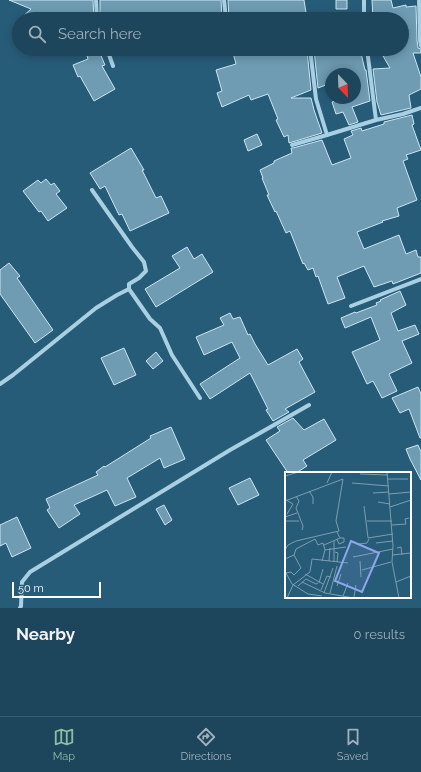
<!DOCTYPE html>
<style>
:root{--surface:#1d455b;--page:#254c61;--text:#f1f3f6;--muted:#a0b1bb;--line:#3b5d71;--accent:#8abfa5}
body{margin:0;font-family:Raleway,sans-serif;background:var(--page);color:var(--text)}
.compass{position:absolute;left:325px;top:68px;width:36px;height:36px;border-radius:50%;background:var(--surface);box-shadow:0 2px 10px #0003;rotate:157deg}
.scale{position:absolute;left:12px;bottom:10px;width:89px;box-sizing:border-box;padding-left:4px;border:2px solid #fff;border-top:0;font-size:11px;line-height:14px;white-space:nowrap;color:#fff;-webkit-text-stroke:3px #275c79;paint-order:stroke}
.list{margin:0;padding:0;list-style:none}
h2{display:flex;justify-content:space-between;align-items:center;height:52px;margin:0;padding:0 16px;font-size:17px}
h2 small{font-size:13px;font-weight:400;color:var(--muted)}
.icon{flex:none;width:22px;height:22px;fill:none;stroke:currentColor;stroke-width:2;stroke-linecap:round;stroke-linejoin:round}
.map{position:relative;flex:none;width:421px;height:608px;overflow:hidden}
.search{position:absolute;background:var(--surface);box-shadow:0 2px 10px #0003;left:12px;right:12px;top:12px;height:44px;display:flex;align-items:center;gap:10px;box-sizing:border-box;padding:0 14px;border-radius:22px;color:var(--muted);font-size:15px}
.sheet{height:108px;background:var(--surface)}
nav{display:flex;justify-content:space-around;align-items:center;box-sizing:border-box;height:56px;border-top:1px solid var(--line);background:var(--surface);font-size:11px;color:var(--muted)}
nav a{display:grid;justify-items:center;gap:2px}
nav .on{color:var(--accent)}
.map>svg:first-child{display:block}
.building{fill:#6f9cb3;stroke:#cce5f3}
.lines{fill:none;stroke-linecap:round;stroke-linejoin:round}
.street{stroke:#a9cfe3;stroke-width:4}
.inset-road{fill:none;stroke:#7d9daf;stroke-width:1}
.view{fill:#8ea6ec;fill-opacity:0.15;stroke:#8ea6ec;stroke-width:2}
.inset-edge{fill:none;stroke:#fff;stroke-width:2}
</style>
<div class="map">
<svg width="421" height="608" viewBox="0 0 421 608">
<rect width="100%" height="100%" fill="#275c79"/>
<path class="building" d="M9,0H93L94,19H20L31,9Z
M100,0H221L222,19H100Z
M228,0H304L307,19H229Z
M336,0H347V9H336Z
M372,0H391L393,8L406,5V7L416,6L417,40L418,48L421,49V53H413L421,77V89L409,95L411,108L381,115L377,102L373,69L390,68L383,56L396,49H402V19H373Z
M85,49H98L105,65L102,66L115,89L94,101L80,76L78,77L73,65L88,59Z
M232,49H277L278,53L307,50L311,90L291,98H311L314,110L322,133L289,143L288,135L284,137L276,120L278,119L268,94L251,100L249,95L222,107L217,93L222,91L216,70L236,64Z
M320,49H332L333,53L348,49H360L365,70H366L370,101L352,107L358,122L349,125L343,112L336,114L332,102L345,98H355V74H331V83L318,88L314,50Z
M412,115L414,124L412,125L421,150L406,155L408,159L403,161L417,200L397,208L399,216L382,221L383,222L357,232L364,249L399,235L406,254L416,250L418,257H421V273L393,284L392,281L374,287L364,266L337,277L345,298L328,304L318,276L316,277L313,268L308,270L304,263L303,264L290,231L286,233L276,211L275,212L267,195H269L262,178H263L260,170L274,163V161L292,153L291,148H293L322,140L332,165L351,158L344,139L353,135L351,131L361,128L362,131L384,124V122Z
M257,134L262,145L248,151L244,140Z
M131,148L144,170H142L156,198L161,196L169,213L130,231L122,214L119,215L105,186L100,189L90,173Z
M46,179L51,185L54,183L60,191L56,194L67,208L48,221L41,211L39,212L23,191L38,180L41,183Z
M187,247L194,259L202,254L213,272L156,307L145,289L180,268L172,256Z
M9,263L20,276L17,278L53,330L35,343L0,294V270Z
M400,291L406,305L391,313L398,331L415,325L419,334L402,341L412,363L389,374L397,391L382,398L373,381L367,384L352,352L380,340L371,317L345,328L341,318L355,312L356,313L377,305L376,303L381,301L380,300Z
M230,313L233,319L240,317L248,335L250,334L255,344L268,365L297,349L303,359L299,362L315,392L285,409L289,412L273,421L266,410L268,409L250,373L210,399L200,384L240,358L232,342L204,355L196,337L224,325L220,318Z
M124,348L136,375L114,385L101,358Z
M156,352L163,361L153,369L146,361Z
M418,387L421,394V438H420L409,409L400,413L392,398Z
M293,418L304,430L324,419L336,440L303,460L307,466L296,473H288L266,440L280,431L277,427Z
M171,427L185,459L164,468L160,458L127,478L136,497L115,506L107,490L74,505L80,514L59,528L47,510L50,508L46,499L98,475L96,472L104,466L105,467L151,438L150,436Z
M418,445L421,452V480L410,459L406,449Z
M250,478L259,495L238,505L229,488Z
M164,505L172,520L165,525L156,509Z
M17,517L31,548L12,557L6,543L0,546V525Z"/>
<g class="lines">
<path class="street" d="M96,0L97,19
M224,0L226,19
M419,0L420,40L421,46
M364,19V0
M107,49L113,66
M310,49L316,99L327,135
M367,49L376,120
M292,145L327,135L376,120L403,114L421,108
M92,190L132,247L144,262L146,271L139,278L129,284V289L150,319L160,328L172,355L200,398
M351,306L421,279
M0,384L13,375L96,308L117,295L129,289
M20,608L21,606L22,582L30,572L230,450L309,405"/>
</g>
<g transform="translate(285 472)">
<rect width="126" height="126" fill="#275c79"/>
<path class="inset-road" d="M102,0L108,74L107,90L114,126M75,2L103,3M0,4L14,0M103,7H123M42,11L47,0M67,11L104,14M24,19L28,25V32M88,21L104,20M104,22L126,20M11,24L14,29L11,36L18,54L17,58M1,28L8,32L2,42M0,29L58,7L51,49L54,59L11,69L3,73L0,78M93,30L105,32M79,34L83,66L108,62M105,35L126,28M0,45L12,41M0,49H14M82,49H107M107,53L121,52L120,47L124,46M52,67L54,72L59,70V66H55M91,71L108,69M74,72L82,71L84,67M39,73L55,66L52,60M112,76L116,75L117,83M50,80L53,81L52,90M9,83L11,77L30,67L33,73L38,71L40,78M107,83L126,81M68,85L108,77M0,87L9,83L16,96L9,103L6,100L1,101L7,112L23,122L37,124M37,89L40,78L61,75M44,89L45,76M75,89L76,105M49,90V69M77,98L106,90M20,102L38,112M17,110L40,121L69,126M111,110L126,104M34,111L38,97M13,114L21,107L31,112L33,111M52,114L56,102M36,118L42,104L46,105M39,121L48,96M45,121L52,94M58,124L63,111M69,125L71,113M2,126L8,113L25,100L27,87L63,91"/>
<path class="view" d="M66,69L94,81L77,120L50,109Z"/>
<rect width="126" height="126" class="inset-edge"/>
</g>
</svg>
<svg class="compass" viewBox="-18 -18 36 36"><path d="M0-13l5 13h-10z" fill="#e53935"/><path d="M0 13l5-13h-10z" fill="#a0b1bb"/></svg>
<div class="scale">50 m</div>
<div class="search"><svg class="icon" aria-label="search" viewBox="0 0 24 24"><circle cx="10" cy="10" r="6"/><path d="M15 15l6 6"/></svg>Search here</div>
</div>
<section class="sheet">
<h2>Nearby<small>0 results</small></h2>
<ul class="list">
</ul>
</section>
<nav>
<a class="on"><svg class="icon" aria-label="map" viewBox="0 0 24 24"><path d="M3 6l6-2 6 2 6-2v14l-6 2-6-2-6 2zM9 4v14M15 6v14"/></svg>Map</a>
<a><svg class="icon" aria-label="directions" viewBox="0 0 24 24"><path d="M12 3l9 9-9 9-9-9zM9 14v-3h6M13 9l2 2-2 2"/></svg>Directions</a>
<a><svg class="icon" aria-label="saved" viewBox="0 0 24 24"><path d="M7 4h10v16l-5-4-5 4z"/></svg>Saved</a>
</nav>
